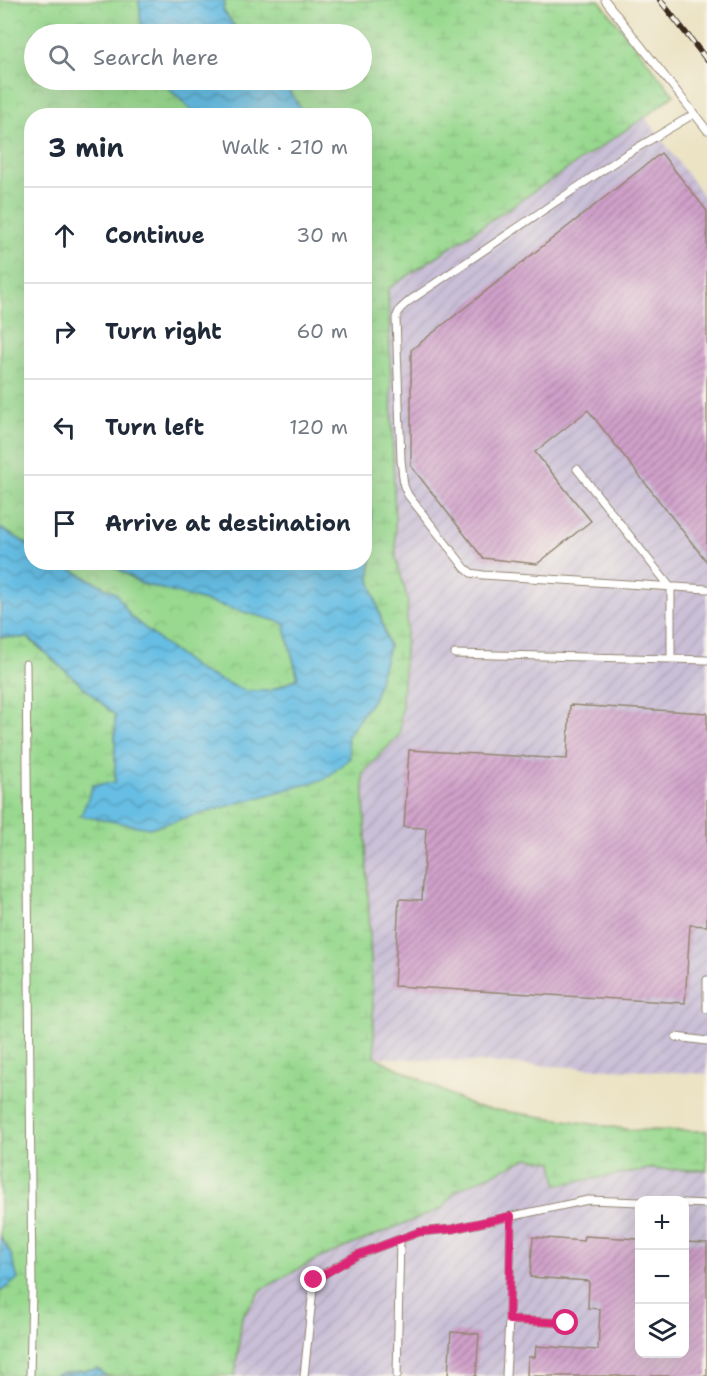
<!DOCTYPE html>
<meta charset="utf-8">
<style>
:root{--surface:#fff;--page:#f6f6f7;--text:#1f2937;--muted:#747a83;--line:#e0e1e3}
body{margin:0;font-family:"Shantell Sans",sans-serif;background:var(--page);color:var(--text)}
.controls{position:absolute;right:18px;bottom:18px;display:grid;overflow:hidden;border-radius:12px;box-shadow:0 6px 24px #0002}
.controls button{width:54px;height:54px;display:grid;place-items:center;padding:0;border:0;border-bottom:2px solid var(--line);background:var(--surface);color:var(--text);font:30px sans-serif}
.stop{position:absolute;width:18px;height:18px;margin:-14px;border:4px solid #db2777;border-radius:50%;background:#fff}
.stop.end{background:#db2777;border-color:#fff;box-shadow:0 2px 6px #0008}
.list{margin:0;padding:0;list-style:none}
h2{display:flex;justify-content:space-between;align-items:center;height:78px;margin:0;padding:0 24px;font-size:26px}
h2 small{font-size:20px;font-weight:400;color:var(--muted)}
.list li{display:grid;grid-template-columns:39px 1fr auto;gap:18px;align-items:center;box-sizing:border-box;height:96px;padding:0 24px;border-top:2px solid var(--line)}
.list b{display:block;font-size:22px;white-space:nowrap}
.list em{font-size:20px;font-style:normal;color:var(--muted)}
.icon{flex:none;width:33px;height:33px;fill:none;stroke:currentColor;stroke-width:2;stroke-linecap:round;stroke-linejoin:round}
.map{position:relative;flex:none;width:707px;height:1376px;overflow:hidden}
.search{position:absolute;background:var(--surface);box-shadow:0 6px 24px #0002;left:24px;top:24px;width:348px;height:66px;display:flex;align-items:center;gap:15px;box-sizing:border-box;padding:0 21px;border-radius:33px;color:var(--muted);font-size:22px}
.panel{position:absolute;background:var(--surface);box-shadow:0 6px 24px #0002;left:24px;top:108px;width:348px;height:462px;border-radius:24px}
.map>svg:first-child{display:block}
.industrial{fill:url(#industrial-furrows);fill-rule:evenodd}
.wetland{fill:url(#wetland-marsh);stroke:#6a8256;stroke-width:1.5}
.park{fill:url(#park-crowns);stroke:#6a8256;stroke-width:1.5}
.water{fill:url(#water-waves);stroke:#507481;stroke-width:1.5}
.building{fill:url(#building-hatch)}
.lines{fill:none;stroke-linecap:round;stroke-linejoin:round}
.lane-casing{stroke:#948672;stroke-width:9}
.lane{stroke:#fff;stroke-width:7}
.rail-casing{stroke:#3b2a1e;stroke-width:6}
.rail{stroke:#f7f3e8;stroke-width:4;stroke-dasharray:11;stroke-linecap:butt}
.route{stroke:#db2777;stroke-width:8}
</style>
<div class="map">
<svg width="707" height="1376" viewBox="0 0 707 1376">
<defs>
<pattern id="industrial-furrows" width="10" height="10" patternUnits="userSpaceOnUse" patternTransform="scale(1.5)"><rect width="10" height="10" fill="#c9bfd7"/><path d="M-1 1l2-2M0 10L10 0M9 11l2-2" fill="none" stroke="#aea4b8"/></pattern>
<pattern id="wetland-marsh" width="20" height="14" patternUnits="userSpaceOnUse" patternTransform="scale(1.5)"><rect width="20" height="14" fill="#98d98f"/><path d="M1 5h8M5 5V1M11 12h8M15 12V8" fill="none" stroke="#84ba7b"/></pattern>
<pattern id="park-crowns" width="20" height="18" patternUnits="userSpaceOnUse" patternTransform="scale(1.5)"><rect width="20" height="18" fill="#98d98f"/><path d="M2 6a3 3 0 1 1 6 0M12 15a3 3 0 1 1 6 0" fill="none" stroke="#84ba7b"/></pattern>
<pattern id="water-waves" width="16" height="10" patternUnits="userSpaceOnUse" patternTransform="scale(1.5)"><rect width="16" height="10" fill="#66bee4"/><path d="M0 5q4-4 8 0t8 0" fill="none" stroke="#559bb8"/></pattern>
<pattern id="building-hatch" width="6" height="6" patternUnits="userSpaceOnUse" patternTransform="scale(1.5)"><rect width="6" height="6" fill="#d0a0ca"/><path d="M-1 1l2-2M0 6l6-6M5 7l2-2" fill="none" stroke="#aa83a3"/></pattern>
</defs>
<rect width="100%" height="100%" fill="#f7f3e8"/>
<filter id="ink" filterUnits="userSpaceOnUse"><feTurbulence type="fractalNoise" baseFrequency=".0167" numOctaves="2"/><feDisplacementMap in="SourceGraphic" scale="12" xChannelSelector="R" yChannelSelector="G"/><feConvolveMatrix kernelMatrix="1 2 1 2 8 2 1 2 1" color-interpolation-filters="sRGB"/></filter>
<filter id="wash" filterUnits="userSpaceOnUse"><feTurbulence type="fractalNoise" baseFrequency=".008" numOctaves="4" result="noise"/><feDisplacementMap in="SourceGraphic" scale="24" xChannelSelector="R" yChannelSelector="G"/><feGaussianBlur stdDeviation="1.35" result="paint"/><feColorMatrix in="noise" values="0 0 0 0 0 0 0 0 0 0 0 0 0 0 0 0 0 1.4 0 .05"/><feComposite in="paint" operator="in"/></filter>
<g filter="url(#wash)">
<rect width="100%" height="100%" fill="#ece3c5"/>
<path class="industrial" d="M645,117L707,201V1074L375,1057L363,773L400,734L408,601L396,557L388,289Z
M529,1158L553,1162L557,1185L649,1169L707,1170V1376H235L242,1316L262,1289L317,1259L443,1208L455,1191ZM640,1200H684V1354H640Z"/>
<path class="wetland" d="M225,0H599L674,95L645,117L388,289L396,557L408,601L400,734L363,773L375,1057L475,1107L633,1130L707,1131V1170L649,1169L557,1185L553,1162L528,1158L455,1191L443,1208L317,1259L262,1289L242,1316L235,1376H106L98,1369L57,1374L54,1376H0V1292L11,1254L0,1236V637L28,638L115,715V782L81,816L347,736L374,698L389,647L370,580L372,528L364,435V116L305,115L282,80H362V34H240L223,10Z"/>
<path class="park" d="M0,0H139L142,34H34V80H164L168,88L197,115L32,116L31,546L0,528Z
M59,563H109L140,583L284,623L298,678L270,691H245L200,671L169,648L130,616L116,593Z"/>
<path class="water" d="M139,0H225L223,10L240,34H142Z
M164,80H282L305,115H197L168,88Z
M365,435L372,528L370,580L389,647L374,698L347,736L350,758L325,779L149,828L81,816L93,785L115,782V715L29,638L0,637V528L31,546L32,562L59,563L116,593L130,616L169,648L200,671L245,691H270L298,678L284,623L140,583L109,563L364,562Z
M0,1236L11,1254L18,1279L0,1292Z
M98,1369L106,1376H54L57,1374Z"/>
<g id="blocks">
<path class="building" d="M661,153L707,211V562L588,410L535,452L591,521L537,564L483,558L411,466V350Z
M570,705L707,713V926L690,925L685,1003L394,986L399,899L422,900L426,828L404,827L409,750L567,759Z
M584,1236L639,1239V1353H684V1242L707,1243V1376H527L528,1357H535L536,1346L598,1350L600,1309L588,1308L589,1281L530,1277L533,1237L583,1241Z
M451,1332L479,1334L476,1376H448Z"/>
</g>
</g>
<g filter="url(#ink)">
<use href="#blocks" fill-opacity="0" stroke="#948672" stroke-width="1.5"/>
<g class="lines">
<defs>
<path id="lane" d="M605,0L707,130
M694,114L625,155L409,301L400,309L396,318L401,460L404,486L408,495L465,568L471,573L483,575L707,589
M455,654L671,659V588L577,469
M671,659L707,660
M26,664L32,1291L30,1376
M707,980V1009
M676,1037L707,1041
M684,1203L707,1204
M509,1320L511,1217
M304,1376L314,1279L357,1255L419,1232L452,1229L588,1200L640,1202
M397,1376L400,1239
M506,1376L509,1320L566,1323"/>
</defs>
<use href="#lane" class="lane-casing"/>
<use href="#lane" class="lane"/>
<defs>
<path id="rail" d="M660,0L707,60"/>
</defs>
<use href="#rail" class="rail-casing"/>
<use href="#rail" class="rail"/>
</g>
</g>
<g class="lines" filter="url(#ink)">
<path class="route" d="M314,1280L357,1255L419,1232L452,1229L511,1216L509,1320L566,1323"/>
</g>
</svg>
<div class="controls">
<button>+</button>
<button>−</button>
<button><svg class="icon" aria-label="layers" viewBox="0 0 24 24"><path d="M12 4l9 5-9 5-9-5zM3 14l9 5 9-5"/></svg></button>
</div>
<div class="stop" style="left:566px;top:1323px"></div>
<div class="stop end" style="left:314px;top:1280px"></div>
<div class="search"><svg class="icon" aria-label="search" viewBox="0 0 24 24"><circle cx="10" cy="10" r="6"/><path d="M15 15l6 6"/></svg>Search here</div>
<section class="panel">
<h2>3 min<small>Walk · 210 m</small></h2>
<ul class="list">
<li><svg class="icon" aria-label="ahead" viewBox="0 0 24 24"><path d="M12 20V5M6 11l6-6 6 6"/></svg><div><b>Continue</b></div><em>30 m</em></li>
<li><svg class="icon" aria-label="right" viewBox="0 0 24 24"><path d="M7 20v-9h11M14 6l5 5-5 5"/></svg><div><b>Turn right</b></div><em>60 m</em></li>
<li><svg class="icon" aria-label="left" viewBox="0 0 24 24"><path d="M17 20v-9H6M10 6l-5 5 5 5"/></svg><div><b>Turn left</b></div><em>120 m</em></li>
<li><svg class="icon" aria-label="arrive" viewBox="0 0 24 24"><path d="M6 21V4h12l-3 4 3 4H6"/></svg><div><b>Arrive at destination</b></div></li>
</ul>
</section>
</div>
